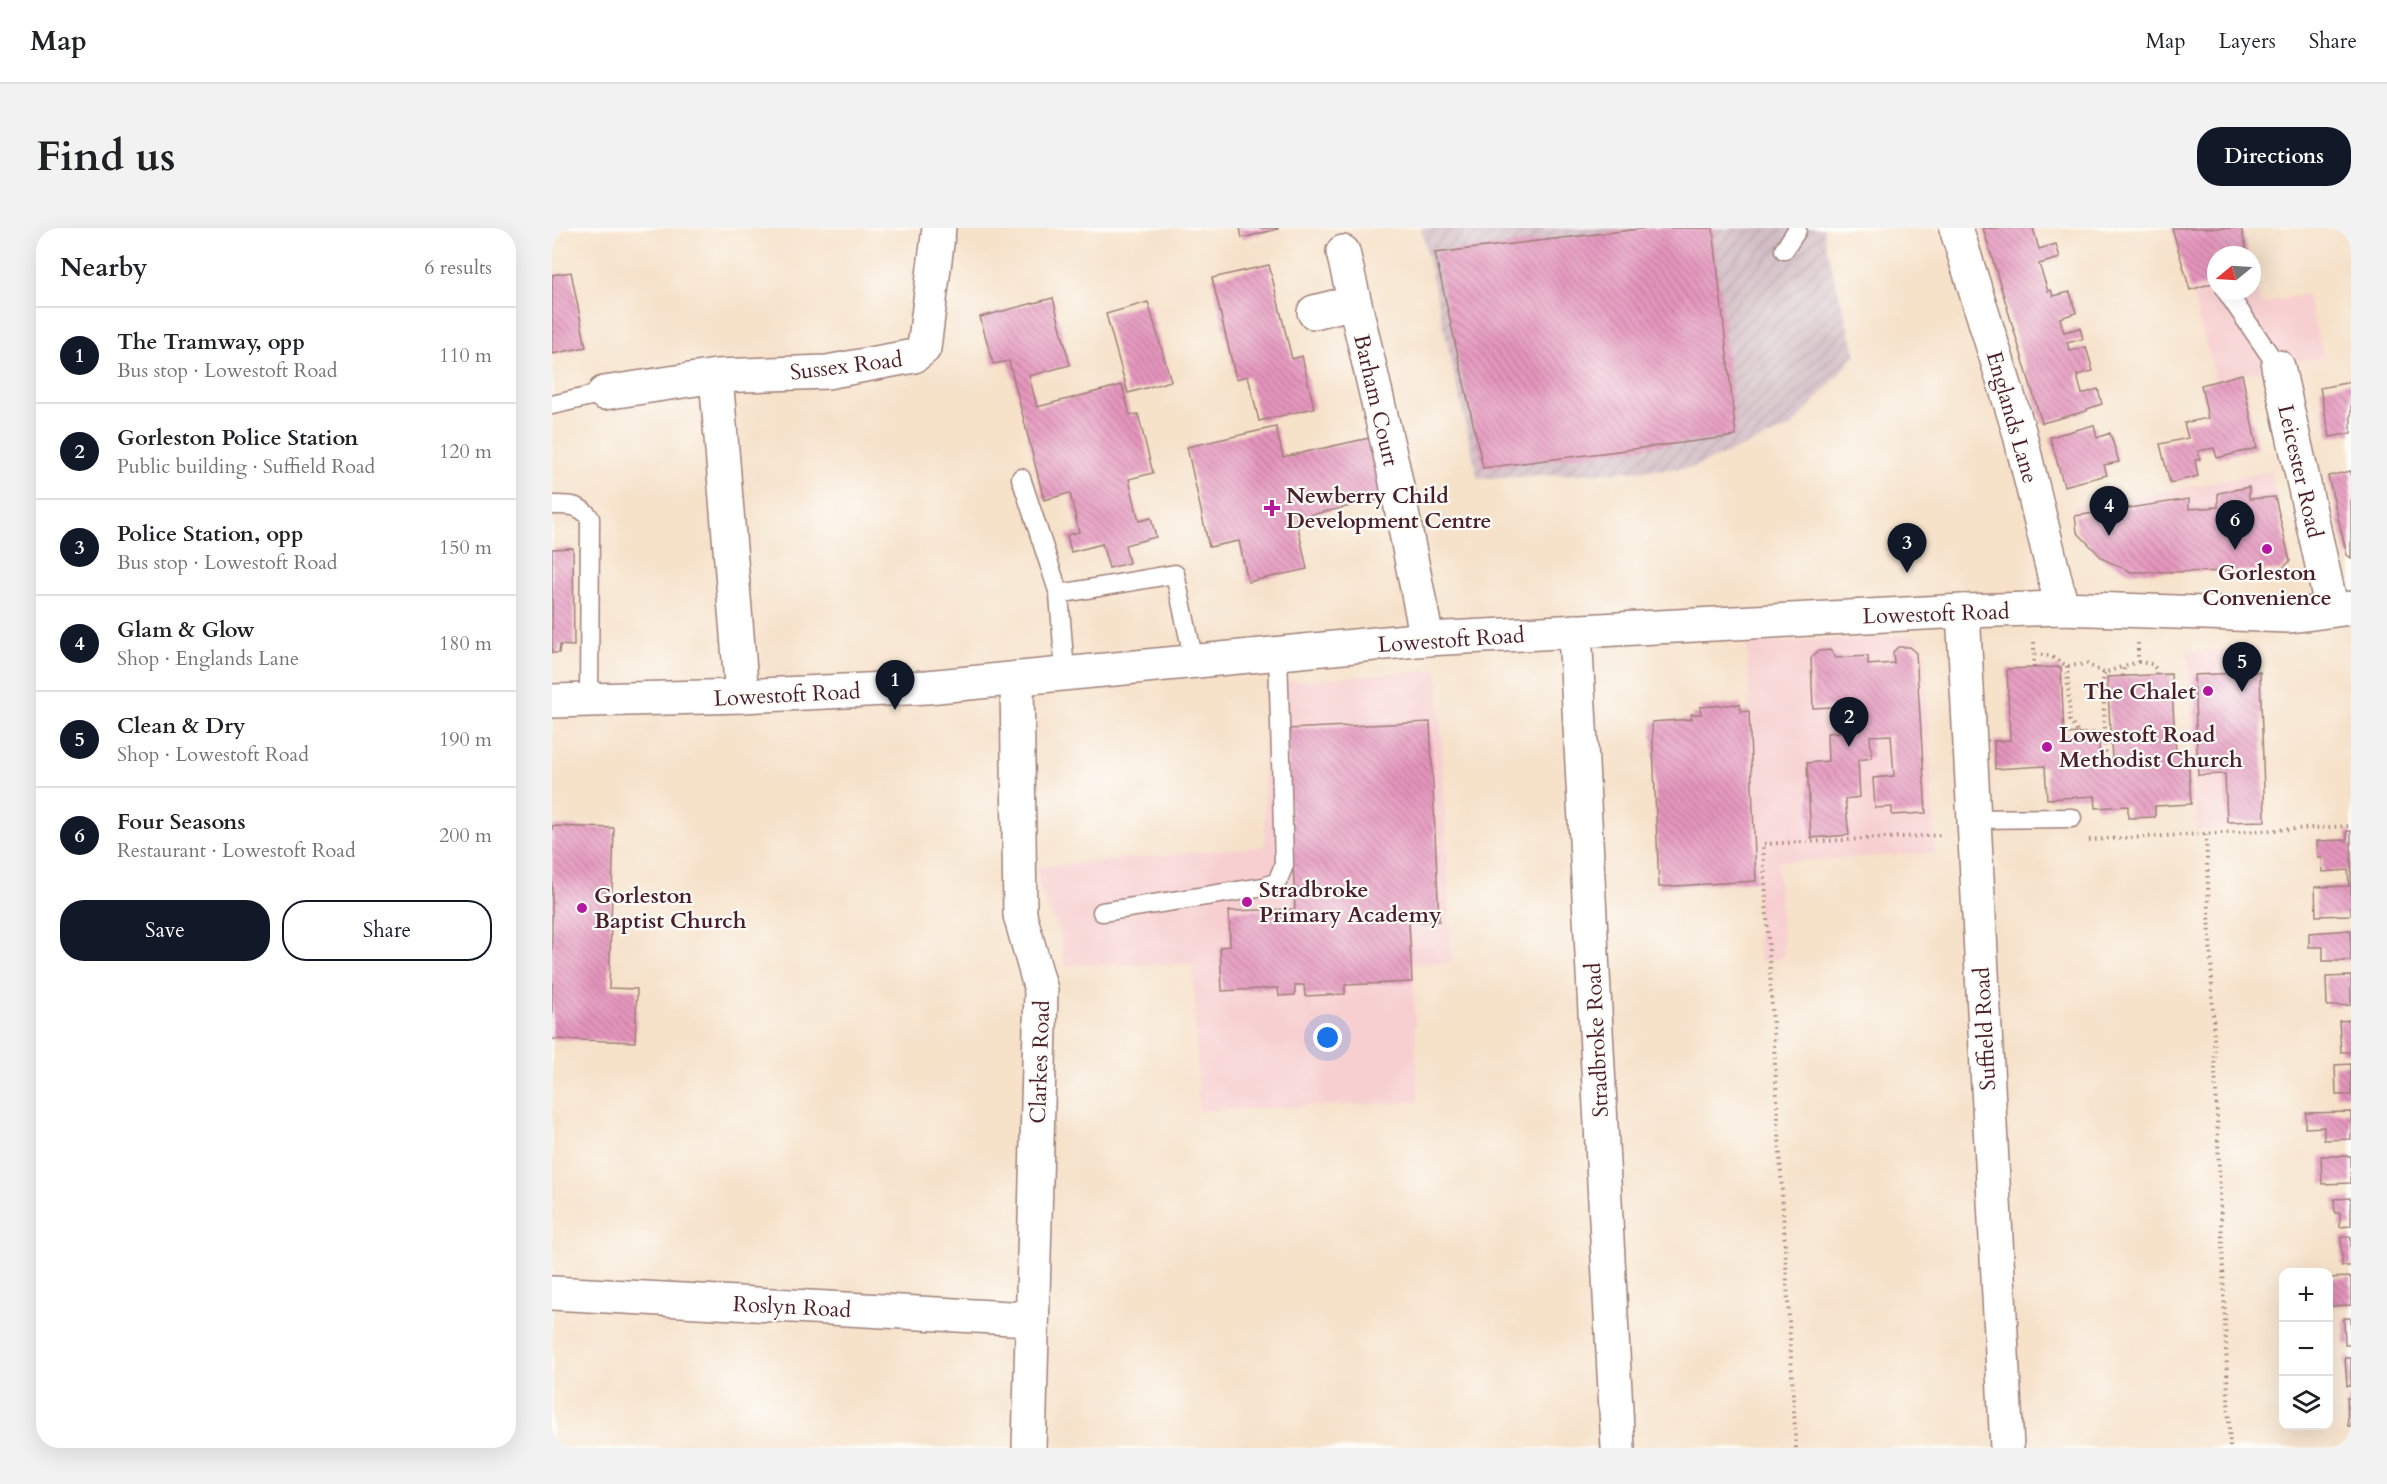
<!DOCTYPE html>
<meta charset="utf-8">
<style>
:root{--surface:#fff;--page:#f2f2f2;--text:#202124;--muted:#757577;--line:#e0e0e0;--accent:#111827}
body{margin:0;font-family:Cardo,serif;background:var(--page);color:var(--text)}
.controls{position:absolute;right:18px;bottom:18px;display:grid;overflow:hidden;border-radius:12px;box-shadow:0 6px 24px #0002}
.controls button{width:54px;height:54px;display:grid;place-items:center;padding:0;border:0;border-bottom:2px solid var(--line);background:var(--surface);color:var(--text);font:30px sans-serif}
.compass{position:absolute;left:1655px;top:18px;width:54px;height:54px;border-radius:50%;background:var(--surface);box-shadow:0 6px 24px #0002;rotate:252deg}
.you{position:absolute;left:776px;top:810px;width:21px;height:21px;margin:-15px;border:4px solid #fff;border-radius:50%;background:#1a73e8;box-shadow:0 0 0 9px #1a73e833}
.badge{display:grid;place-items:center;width:39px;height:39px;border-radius:50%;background:var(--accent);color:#fff;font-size:20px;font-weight:700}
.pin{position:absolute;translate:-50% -50px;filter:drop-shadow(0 2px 3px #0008)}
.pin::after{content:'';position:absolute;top:32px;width:21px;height:18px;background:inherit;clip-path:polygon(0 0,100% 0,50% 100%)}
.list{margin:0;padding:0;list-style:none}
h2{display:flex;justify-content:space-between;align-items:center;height:78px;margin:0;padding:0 24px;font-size:26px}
h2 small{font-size:20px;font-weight:400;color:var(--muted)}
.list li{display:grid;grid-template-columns:39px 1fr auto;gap:18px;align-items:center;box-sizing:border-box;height:96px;padding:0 24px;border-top:2px solid var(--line)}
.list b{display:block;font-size:22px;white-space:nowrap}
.list p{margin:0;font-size:20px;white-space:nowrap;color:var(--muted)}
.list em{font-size:20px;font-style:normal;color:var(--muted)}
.actions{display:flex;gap:12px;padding:18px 24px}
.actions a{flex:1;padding:14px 0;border:2px solid var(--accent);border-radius:24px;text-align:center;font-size:21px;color:var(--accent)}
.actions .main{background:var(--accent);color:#fff}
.icon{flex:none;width:33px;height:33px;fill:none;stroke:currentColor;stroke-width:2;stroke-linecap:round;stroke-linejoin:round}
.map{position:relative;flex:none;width:1799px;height:1220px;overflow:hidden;border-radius:24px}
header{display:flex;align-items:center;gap:36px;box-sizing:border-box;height:84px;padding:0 30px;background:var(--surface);border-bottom:2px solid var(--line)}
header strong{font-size:28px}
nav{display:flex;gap:33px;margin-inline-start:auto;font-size:21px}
.intro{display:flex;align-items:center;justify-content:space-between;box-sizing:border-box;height:144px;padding:0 36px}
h1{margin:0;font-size:42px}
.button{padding:15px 27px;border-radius:24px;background:var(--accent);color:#fff;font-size:21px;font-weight:700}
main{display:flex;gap:36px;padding:0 36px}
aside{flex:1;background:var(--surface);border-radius:24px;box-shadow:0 6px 24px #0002}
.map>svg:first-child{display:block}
.built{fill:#f7cfd0}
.industrial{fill:url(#industrial-furrows)}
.building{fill:url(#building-back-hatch)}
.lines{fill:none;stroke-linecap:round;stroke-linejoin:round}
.service-casing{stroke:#a0807a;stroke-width:21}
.minor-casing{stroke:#a0807a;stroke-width:36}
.tertiary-casing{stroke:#a0807a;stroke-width:36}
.path{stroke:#a0807a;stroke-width:4;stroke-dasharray:1.5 4.5;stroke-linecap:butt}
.service{stroke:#fff;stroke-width:18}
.minor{stroke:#fff;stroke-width:33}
.tertiary{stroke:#fff;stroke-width:33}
.poi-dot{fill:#b5179e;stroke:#fdfcf7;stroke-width:2}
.labels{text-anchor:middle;stroke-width:4.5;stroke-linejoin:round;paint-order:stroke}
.street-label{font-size:22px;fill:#4a1f2b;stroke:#fdfcf7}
.poi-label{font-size:22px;font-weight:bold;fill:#4a1f2b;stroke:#fdfcf7;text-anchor:start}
</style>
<header>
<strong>Map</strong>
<nav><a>Map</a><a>Layers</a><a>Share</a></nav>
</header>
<div class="intro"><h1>Find us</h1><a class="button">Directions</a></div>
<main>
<aside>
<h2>Nearby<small>6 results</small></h2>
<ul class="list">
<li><span class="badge">1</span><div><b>The Tramway, opp</b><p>Bus stop · Lowestoft Road</p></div><em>110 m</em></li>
<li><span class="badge">2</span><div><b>Gorleston Police Station</b><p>Public building · Suffield Road</p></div><em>120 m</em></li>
<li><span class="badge">3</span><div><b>Police Station, opp</b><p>Bus stop · Lowestoft Road</p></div><em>150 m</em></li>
<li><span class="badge">4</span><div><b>Glam &amp; Glow</b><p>Shop · Englands Lane</p></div><em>180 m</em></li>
<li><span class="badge">5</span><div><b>Clean &amp; Dry</b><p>Shop · Lowestoft Road</p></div><em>190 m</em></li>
<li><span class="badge">6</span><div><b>Four Seasons</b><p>Restaurant · Lowestoft Road</p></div><em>200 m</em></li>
</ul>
<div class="actions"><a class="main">Save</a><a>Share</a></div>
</aside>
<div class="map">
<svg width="1799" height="1220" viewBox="0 0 1799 1220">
<defs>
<pattern id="industrial-furrows" width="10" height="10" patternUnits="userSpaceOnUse" patternTransform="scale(1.5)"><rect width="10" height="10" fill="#d2bdc5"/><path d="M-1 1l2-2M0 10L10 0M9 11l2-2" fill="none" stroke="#b6a2a9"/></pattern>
<pattern id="building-back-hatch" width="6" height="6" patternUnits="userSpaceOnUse" patternTransform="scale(1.5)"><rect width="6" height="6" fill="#e595bd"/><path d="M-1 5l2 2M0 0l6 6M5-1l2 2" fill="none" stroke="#bc799a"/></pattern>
</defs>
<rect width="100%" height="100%" fill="#fdfcf7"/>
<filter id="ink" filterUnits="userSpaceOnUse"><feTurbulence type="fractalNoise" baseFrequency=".0167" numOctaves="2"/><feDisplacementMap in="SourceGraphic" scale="12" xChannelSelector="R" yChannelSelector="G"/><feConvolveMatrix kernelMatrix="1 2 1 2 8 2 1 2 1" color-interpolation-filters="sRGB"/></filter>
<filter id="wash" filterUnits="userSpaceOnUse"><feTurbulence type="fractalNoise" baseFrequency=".008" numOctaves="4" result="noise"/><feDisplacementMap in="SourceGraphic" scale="24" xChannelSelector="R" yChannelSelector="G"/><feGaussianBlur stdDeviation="1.35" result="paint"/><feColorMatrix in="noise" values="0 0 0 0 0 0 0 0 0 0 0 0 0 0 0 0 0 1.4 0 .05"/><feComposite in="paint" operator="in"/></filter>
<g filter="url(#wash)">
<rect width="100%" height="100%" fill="#f6e1c9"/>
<path class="built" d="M1621,0H1689L1696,27H1664V63H1700V42L1709,76L1754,66L1772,128L1664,152Z
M1718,243L1738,333L1728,343L1579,344L1551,331L1525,304L1521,278L1611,264Z
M1365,407L1373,426L1383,625L1225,634L1232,730L1207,733L1195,416Z
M1705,421L1713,598L1644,603L1636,423Z
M886,442L900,734L861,736L866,874L647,883L641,737H513L508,705L488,662L485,639L713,618L712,455Z"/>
<path class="industrial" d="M869,0H1271L1274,19L1304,127L1239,199L1139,240L926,251Z"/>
<g id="blocks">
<path class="building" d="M688,0H726V1L690,10Z
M1096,0H1161L1184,208L931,240L883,25Z
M1431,0H1481L1487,21L1504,16L1508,30L1487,36L1496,63L1499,62L1501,68L1518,64L1524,85L1508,90L1510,98L1512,104L1528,100L1531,111L1515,115L1518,123L1534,119L1541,143L1525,147L1527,155L1530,166L1546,161L1550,176L1535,181V183L1490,195Z
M1620,0H1689L1696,27H1664V54L1638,62Z
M717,37L740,131L750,128L762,180L707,193L696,148L684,151L660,50Z
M19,44L34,119L0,126V47Z
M501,70L518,137L477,148L485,179L570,157L578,187L586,186L601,245L577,251L587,293L599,290L604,309L573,317L577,335L557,340L550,316L519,324L515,307L527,304L518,265L492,272L457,133L441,136L428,89Z
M596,74L619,153L576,165L554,86Z
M1690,146L1705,220L1665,230L1662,220L1646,223L1648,231L1643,232L1646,248L1618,255L1608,216L1636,210L1632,195L1656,190L1649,157Z
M1799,154V205L1778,209L1768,160Z
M1542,197L1545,210L1558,205L1567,234L1552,237L1555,247L1512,258L1498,209Z
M724,199L731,229L822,209L836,270L744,290L755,341L696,354L687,313L657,319L635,219Z
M1799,243V330L1795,327L1776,248Z
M1697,259V271L1723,269L1738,333L1728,343L1579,344L1551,331L1525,304L1523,288L1637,271V281L1666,279V265Z
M21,320L22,418L8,417L7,425H0V321Z
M1346,419H1358L1364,425L1374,585L1340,587V579L1323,580L1321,550L1342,548L1339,507L1318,508L1320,530L1306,532L1308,569L1293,571L1297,607L1259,610L1255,535L1276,533L1275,505L1300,503L1299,478L1261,480L1259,430L1266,423L1278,422L1284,430L1316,428V437L1342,435L1341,424Z
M1509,439L1512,506L1546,504L1548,531H1560L1555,449L1619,446L1624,526H1636L1639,576L1603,578V589L1576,590V578L1544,580L1543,568L1495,571L1493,538L1443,541L1442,513L1458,512L1455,441Z
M1708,444L1713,593L1675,594L1673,546L1646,547L1642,447Z
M1188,476L1189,484L1197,483L1204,653L1107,659L1100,494L1140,491L1139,486H1149L1148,479Z
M878,494L887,693L857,694L860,754L793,757V766L753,768L752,757H743V767L727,768L726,760L670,763L668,719L678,718L677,683L743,681L735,501Z
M0,598L62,600L57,760L85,761L83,814L0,811Z
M1795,603H1799V687L1764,688L1763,659L1797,658L1796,642L1771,644L1770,630H1766L1765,613L1795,612Z
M1799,702V733H1771V719H1757V705Z
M1799,748V777L1775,778L1774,749Z
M1799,792V824H1789L1787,793Z
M1799,836V867H1784L1783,837Z
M1799,884V911L1772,912V899L1753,900L1754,885Z
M1769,928H1799V955L1770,956Z
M1799,970V998L1788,999V985H1783L1782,971Z
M1789,1009H1799V1038H1790Z
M1799,1049V1077L1776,1078V1050Z
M1792,1090H1799V1117H1793Z
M1793,1130H1799V1158H1795Z
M1795,1170H1799V1198H1796Z"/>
</g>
</g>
<g filter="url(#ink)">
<use href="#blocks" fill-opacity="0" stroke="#a0807a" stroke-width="1.5"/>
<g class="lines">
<defs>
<path id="service" d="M1232,22L1245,2
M1674,63L1726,139
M0,177L52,165
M469,250L507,366L513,445
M0,277C17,277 28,276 38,290L37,473
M507,366L623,346L642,433
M1420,591L1520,590
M550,684L712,659L725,654L732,637L726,424"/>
<path id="minor" d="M1404,0L1467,203L1510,380
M791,24L841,239L875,411
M762,84L802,74
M1726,139L1780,382
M52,165L164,148
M1411,383L1455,1220
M1023,403L1066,1220
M465,450L468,687L489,762L477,1220
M190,468L164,148L275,144L362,128L372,120L387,0
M0,1065L479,1091"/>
<path id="tertiary" d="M0,473L190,468L375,459L875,411L1411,383L1510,380L1738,388L1799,380"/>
</defs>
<use href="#service" class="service-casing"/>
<use href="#minor" class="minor-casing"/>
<use href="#tertiary" class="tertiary-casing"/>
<path class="path" d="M1482,414V440
M1483,426L1498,428L1515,438L1535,436L1552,445L1572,438
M1586,434L1600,436L1604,441V447
M1515,438L1518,493L1526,505
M1552,445L1551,454L1554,531
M1571,448L1572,438L1586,434V414
M1654,606L1678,1220
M1537,612L1799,598
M1244,1220L1211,616L1391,607"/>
<use href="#service" class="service"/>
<use href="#minor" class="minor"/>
<use href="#tertiary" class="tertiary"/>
</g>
</g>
<g class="poi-dot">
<path d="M717 271h6v6h6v6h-6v6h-6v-6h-6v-6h6z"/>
<circle cx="1715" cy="321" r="6"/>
<circle cx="1656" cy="463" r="6"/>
<circle cx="1495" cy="519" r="6"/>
<circle cx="695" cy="674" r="6"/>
<circle cx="30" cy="680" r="6"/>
</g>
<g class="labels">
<g class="street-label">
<text transform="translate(294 137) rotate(-7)" y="8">Sussex Road</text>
<text transform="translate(825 172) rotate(77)" y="8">Barham Court</text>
<text transform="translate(1461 189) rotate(74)" y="8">Englands Lane</text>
<text transform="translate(1749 243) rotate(77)" y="8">Leicester Road</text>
<text transform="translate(1384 385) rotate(-2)" y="8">Lowestoft Road</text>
<text transform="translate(899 411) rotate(-4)" y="8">Lowestoft Road</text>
<text transform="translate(235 466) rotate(-3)" y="8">Lowestoft Road</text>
<text transform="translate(1432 801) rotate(-93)" y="8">Suffield Road</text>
<text transform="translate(1044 812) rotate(-93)" y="8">Stradbroke Road</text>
<text transform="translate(487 834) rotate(-88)" y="8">Clarkes Road</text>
<text transform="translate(240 1078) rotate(3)" y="8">Roslyn Road</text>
</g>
<g class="poi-label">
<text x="734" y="275">Newberry Child<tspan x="734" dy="25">Development Centre</tspan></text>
<text x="1715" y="352" text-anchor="middle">Gorleston<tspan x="1715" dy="25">Convenience</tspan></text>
<text x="1644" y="471" text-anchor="end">The Chalet</text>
<text x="1507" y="514">Lowestoft Road<tspan x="1507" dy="25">Methodist Church</tspan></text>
<text x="707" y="669">Stradbroke<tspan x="707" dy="25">Primary Academy</tspan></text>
<text x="42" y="675">Gorleston<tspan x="42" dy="25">Baptist Church</tspan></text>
</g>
</g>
</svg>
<div class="controls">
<button>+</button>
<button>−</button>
<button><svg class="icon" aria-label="layers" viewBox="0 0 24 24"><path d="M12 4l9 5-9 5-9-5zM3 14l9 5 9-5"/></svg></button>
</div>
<svg class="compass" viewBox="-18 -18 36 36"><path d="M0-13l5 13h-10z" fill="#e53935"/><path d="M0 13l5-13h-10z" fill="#757577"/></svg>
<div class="you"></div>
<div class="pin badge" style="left:343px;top:482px">1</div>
<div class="pin badge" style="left:1297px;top:519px">2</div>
<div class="pin badge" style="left:1355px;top:345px">3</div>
<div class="pin badge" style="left:1557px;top:308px">4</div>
<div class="pin badge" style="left:1690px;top:464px">5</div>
<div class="pin badge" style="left:1683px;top:322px">6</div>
</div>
</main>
